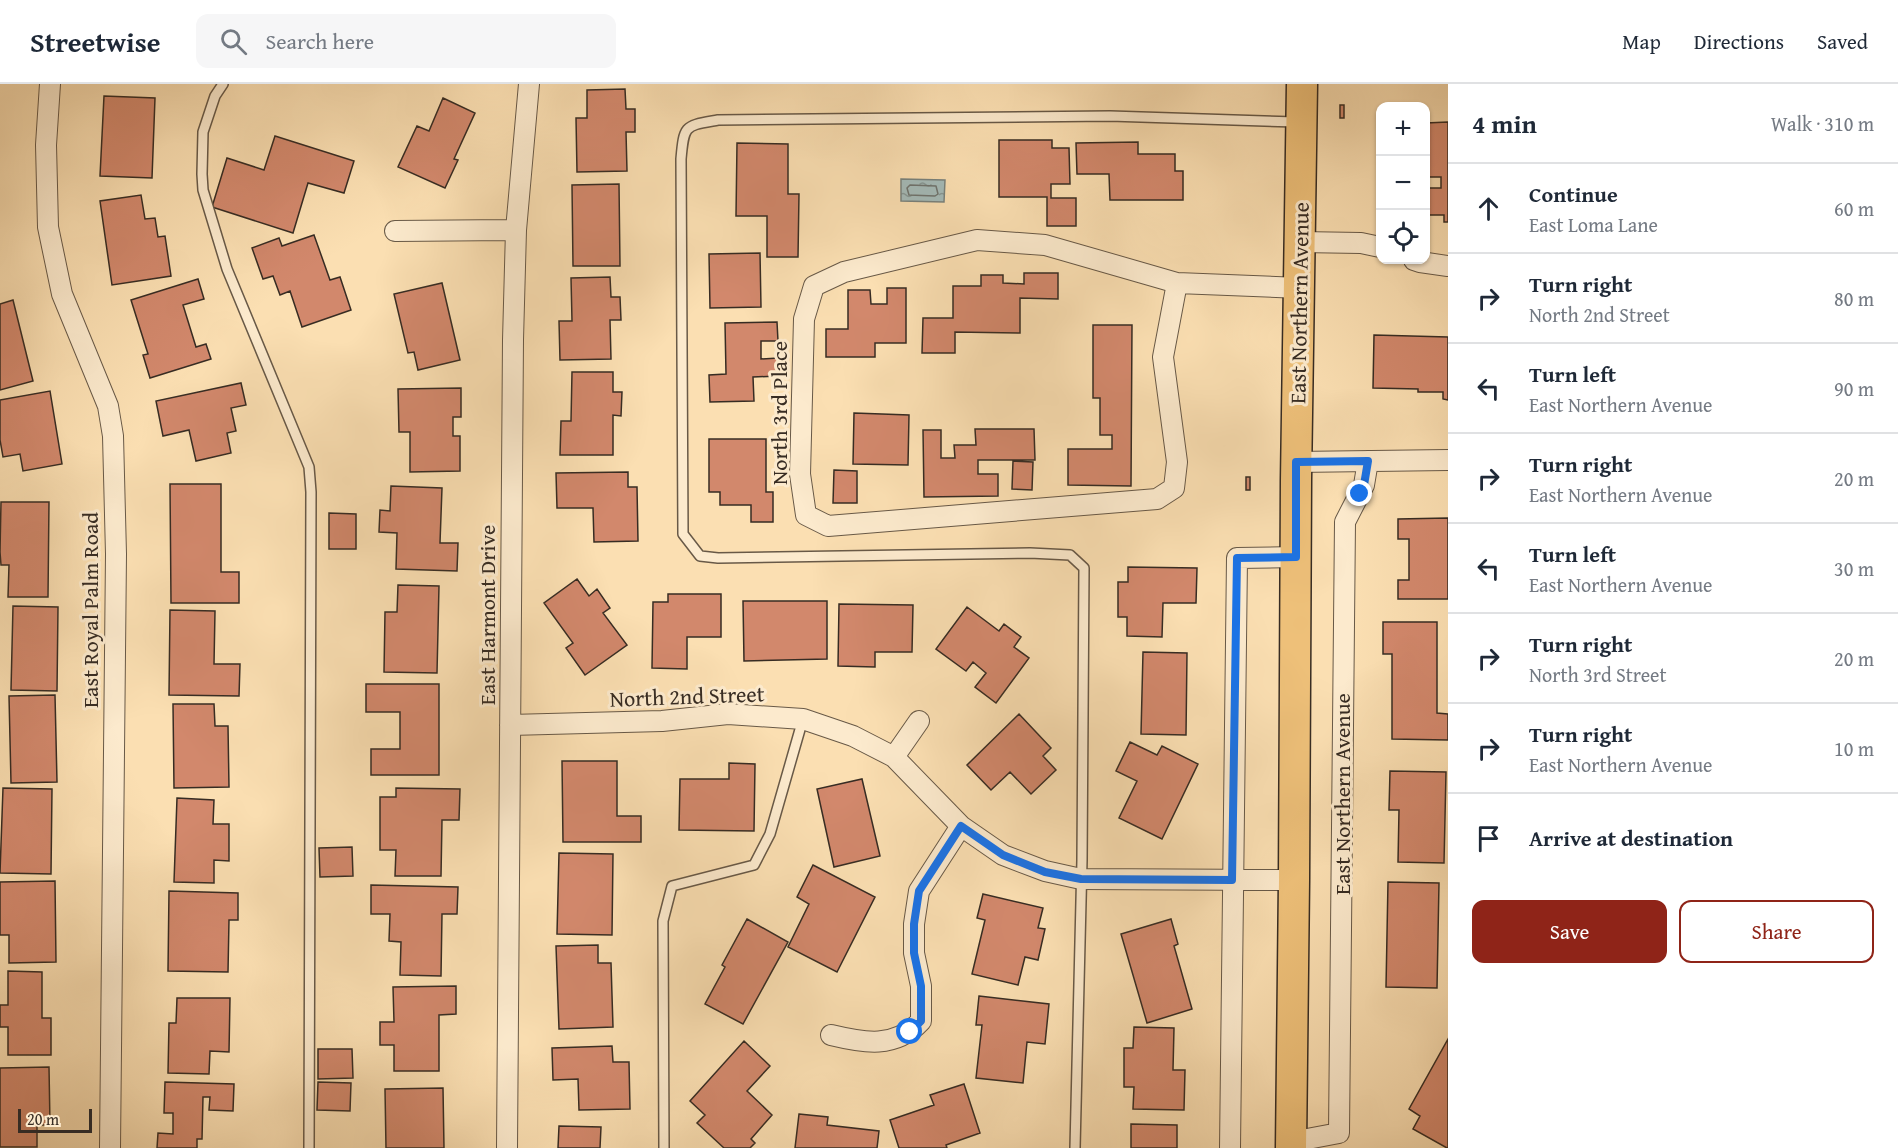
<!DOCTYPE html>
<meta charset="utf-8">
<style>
:root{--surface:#fff;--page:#f6f6f7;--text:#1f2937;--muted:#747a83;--line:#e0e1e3;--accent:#8f2418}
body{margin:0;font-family:"Gentium Book Plus",serif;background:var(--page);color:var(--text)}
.controls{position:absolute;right:18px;top:18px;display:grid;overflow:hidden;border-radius:12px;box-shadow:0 2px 4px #0004}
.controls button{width:54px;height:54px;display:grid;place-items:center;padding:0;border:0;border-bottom:2px solid var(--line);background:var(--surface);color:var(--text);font:30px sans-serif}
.scale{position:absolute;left:18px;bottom:15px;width:74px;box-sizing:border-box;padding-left:6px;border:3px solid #372c23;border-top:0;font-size:16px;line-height:21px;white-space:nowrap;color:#372c23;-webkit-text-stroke:4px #fceacd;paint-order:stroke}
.stop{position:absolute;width:18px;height:18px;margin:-14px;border:4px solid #1a73e8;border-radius:50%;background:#fff}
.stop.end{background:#1a73e8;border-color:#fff;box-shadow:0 2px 6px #0008}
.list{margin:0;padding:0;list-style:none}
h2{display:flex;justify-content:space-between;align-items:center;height:78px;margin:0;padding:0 24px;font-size:26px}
h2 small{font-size:20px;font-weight:400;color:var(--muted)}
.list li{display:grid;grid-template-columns:39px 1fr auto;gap:18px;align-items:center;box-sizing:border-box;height:90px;padding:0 24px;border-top:2px solid var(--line)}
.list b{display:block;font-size:22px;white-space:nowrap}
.list p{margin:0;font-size:20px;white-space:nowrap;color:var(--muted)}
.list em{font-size:20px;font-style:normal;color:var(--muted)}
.actions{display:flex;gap:12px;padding:18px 24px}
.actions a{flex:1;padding:14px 0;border:2px solid var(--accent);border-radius:12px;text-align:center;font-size:21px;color:var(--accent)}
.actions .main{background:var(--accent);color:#fff}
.icon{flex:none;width:33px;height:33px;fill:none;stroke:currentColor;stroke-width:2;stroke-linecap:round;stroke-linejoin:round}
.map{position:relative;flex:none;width:1448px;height:1064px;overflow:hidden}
header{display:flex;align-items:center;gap:36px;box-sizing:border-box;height:84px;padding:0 30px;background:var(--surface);border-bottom:2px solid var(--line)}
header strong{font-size:28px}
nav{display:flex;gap:33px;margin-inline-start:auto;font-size:21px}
.search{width:420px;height:54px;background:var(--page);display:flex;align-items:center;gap:15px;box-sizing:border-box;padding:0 21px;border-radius:12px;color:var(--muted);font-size:22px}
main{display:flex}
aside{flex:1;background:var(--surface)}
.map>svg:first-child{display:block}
.water{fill:url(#water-ripples);stroke:#78817c;stroke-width:1.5}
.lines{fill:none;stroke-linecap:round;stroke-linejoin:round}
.shore{stroke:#6e736e;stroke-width:1.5}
.building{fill:#d2886c;stroke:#372c23;stroke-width:1.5}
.service-casing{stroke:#685947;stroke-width:12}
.minor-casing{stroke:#685947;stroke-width:22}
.primary-casing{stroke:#372c23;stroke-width:33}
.service{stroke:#fceacd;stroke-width:9}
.minor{stroke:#fceacd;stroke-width:20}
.primary{stroke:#eec079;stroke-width:30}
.route{stroke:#1a73e8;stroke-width:8}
.labels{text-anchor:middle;stroke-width:6;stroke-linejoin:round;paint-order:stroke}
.street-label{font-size:22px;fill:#372c23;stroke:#fceacd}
</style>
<header>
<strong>Streetwise</strong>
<div class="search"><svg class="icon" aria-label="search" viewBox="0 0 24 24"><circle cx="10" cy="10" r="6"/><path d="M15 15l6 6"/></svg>Search here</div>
<nav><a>Map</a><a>Directions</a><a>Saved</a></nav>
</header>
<main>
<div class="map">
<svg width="1448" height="1064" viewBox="0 0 1448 1064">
<defs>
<pattern id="water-ripples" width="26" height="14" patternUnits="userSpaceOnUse" patternTransform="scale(1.5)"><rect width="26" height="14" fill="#a4bab8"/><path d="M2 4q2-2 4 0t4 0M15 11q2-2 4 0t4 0" fill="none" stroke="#869795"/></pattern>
</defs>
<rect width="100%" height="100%" fill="#fbdfb2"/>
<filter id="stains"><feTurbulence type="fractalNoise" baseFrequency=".00333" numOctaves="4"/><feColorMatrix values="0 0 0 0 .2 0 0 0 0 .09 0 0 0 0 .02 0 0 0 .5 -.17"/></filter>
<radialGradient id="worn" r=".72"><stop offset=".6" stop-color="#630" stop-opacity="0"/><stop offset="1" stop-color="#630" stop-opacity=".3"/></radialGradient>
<path class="water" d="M901,95L945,96L944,118L901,117Z"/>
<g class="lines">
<path class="shore" d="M910,101L936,102L938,110L935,112L909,111L907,104Z"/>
</g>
<path class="building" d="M625,5L626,25H635V48H626L627,87L577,88L576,34H587V6Z
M104,12L155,14L152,94L100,92Z
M443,14L475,29L454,75L458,76L445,104L398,83L417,42L429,47Z
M1340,21H1344V34H1340Z
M1448,38V138H1444V131H1426V104H1441V93H1426V39Z
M275,52L354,77L344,109L308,99L293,149L212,123L227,74L264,86Z
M999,56H1052V64H1069L1070,100H1051V114H1076V142H1047V113H999Z
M1138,58V70H1175V87H1183V116H1110L1109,90H1077L1076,59Z
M737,59L788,60V110H799L798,173H767V132H736Z
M619,100L620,182H573L572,101Z
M141,111L145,135L155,134L158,153L165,152L171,192L112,201L100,117Z
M314,151L330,196L340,193L351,226L302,243L290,207L280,211L273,192L263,195L252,164L279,154L282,162Z
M760,169L761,223L710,224L709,170Z
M1024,189H1058V215L1020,214V249L955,248V269H922L923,234H953V202H981V191H1003V199L1024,200Z
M610,193L611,213H620L621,236H610L611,275L560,276L559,237H572L571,194Z
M198,195L204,215L183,221L196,263L206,260L211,275L150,294L143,271L148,270L131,216Z
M442,199L460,276L418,286L414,268L408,269L394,210Z
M887,204H906V259H875V273H826V245H848V206H870L871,220H887Z
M13,216L33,297L0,306V220Z
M777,238L778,257H761V275L778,274V292L753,293L754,317L710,318L709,291L726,290L725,239Z
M1093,241H1132L1131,402L1068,401V365H1112V351H1100V314H1093Z
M1374,251L1448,253V316L1443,315V308H1418V305L1373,304Z
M572,288H613V308H622L621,332L613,331V371H560L561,337H571Z
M241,299L246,321L231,324L236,347L227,349L231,369L196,377L189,346L163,352L156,317Z
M461,304V333H453V352H460V387L410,388V348H399L398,305Z
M50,307L62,380L23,387L20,370L3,373L0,356V316Z
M854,329L909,331L908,381L853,380Z
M975,345H1034L1035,376H978V390H998V412L924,413L923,346H941V374H955L954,361H976Z
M709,355H766V408H773V438H751V421H720V408H709Z
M1013,377L1033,378L1032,406L1012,405Z
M834,386L857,387V419H833Z
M628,388V403H637L638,457L594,458L593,424H557L556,389Z
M1246,393H1250V406H1246Z
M170,400H221V488H239V519H171Z
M391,402L442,404L440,459H458L457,487L396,485L397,449L379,448L380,426L390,427Z
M1,418H49L48,513H8L9,481H1L0,468Z
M329,429L356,430V465H329Z
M1448,434V515H1398V496H1409V455H1398V435Z
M1128,483L1197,484L1196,519H1163L1162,553L1127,552V533H1118V498H1128Z
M577,495L589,512L597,505L610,524L603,529L627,561L585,591L566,564L573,559L544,519Z
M398,501L439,502L437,589L384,588L385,528H397Z
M668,510H721V553H687V585L652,584L653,518H668Z
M743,517H827V575L744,577Z
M839,520L913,521L912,568H875V583L838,582Z
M13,522L58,523L57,607L11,606Z
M967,523L999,547L1004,540L1021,553L1014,563L1029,574L996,619L975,603L986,589L973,578L966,587L936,565Z
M170,526L215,527L214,580H240L239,612L169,611Z
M1383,538H1437V629L1448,630V656L1392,655V570H1383Z
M1143,568L1187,569L1186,651L1141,650Z
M366,600H439V691H371V665H400V628H366Z
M55,611L57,698L11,699L9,612Z
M173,620H214L215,642H228L229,703L174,704Z
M1019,630L1051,664L1043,672L1056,686L1031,710L1010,688L991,706L967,681Z
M1130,658L1157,671L1162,662L1198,680L1162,755L1119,734L1137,697L1116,687Z
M562,677H617V732H641V758H563Z
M729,679L755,680L754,747L679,746L680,695H729Z
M1390,687L1446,688L1444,779L1398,778L1399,726H1389Z
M862,695L880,772L834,783L817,705Z
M3,704L52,705L51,790L0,789Z
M396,704L460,705L459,736H442L441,792H395L396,766H380V713H396Z
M177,714L214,716L213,740H229V777L214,776V799L174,798Z
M352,763L353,792L320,793L319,764Z
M559,769L613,770L612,851L557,850Z
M813,781L875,813L837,888L788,863L809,820L797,813Z
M55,797L56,878L9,879V851H0V798Z
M1388,798L1439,799L1437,904L1386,903Z
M371,801L458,803L457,830H442L441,892L400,891L401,858L389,857L390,830H371Z
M169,807L238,809V836H229L228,888L168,887Z
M983,810L1043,824L1038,844L1045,845L1038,876L1025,873L1018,901L972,890L985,836L977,834Z
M747,835L788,858L743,940L705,920L725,883L722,881Z
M1171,835L1178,860L1174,862L1192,925L1147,939L1121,850Z
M598,861V879H611L613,943L559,945L556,862Z
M8,887L42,888V934H51V971H8V943H0V921H8Z
M456,902V930L439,931V987H394V961H380V938H394L393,903Z
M979,912L1049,920L1045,960L1027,958L1023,999L976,994L982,941H976Z
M177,914H230L229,968L210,967L209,990L168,989L169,939H176Z
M1134,943L1174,944L1173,986H1185L1184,1026L1133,1025L1134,1003H1124V964H1133Z
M1448,955V1064H1447L1413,1045L1420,1032L1409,1025Z
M744,957L770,982L747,1007L772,1031L751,1055L755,1059L750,1064H724L697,1039L705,1031L690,1017Z
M612,962L613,978H629L630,1025L579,1026L578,995L553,996L552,964Z
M318,965H352L353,994L318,995Z
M49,983L50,1041H37V1063H0V984Z
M165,998L234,1000L233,1027L209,1026L210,1013H203L202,1055H197V1064H157L158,1049L173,1050V1029H164Z
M318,998L351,999L350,1027L317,1026Z
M964,1000L980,1049L946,1061L947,1064H899L890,1036L934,1021L930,1011Z
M443,1004L444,1064H386L385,1005Z
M799,1030L828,1033L827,1041L879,1047L877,1064H795Z
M1131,1040L1177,1041V1064H1131Z
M559,1042L601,1043L600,1064H558Z"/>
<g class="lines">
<defs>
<path id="service" d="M223,0L215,12L203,48L202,90L203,106L227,185L309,383L311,408L309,1064
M664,1064L663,837L672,802L754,781L770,750L803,635
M1075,1064L1082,776L1084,484L1070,471L1030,469L718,474L700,472L683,450L681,75C684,40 685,42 718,36L1110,32L1296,38"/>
<path id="minor" d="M50,0L46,61L48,143L62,210L108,322L113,352L116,470L110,1064
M395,147L516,146
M1300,158L1361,159L1380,163
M1414,176L1420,178L1448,182
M1177,199L1163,273L1177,378L1174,404L1157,415L828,442L806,431L800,390L804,235L814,202L844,188L977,156L1045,161L1177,199L1300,204
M1296,378L1448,376
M510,641L662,637L728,630L803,635L853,652L894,673L961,742L1003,771L1045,787L1081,795L1294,796
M894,673L919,637
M831,951C864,959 895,965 921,937V902L914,869V840L919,807L961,742
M1291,1058L1339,1049L1345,438L1364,401L1368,377
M507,1064L513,256L516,146L529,0
M1230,1064L1237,474L1296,473"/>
<path id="primary" d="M1291,1064L1294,796L1296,396L1302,0"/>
</defs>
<use href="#service" class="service-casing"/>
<use href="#minor" class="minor-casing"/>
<use href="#primary" class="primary-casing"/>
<use href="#service" class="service"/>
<use href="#minor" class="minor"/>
<use href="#primary" class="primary"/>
</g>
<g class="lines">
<path class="route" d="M910,948L921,937V902L914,869V840L919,807L961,742L1003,771L1045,788L1081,795L1232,796L1237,474L1296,473V378L1368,377L1364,401L1360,410"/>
</g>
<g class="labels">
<g class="street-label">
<text transform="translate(1299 219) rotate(-89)" y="8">East Northern Avenue</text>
<text transform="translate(779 329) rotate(-90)" y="8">North 3rd Place</text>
<text transform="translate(90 526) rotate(-90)" y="8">East Royal Palm Road</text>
<text transform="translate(487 531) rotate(-90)" y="8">East Harmont Drive</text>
<text transform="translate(687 612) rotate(-2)" y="8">North 2nd Street</text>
<text transform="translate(1342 710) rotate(-90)" y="8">East Northern Avenue</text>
</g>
</g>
<rect width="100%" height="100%" filter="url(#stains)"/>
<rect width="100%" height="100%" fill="url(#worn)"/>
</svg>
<div class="controls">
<button>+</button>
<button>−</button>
<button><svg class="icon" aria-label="locate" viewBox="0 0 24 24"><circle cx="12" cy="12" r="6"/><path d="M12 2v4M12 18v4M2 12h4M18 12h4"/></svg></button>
</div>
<div class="scale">20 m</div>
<div class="stop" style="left:910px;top:948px"></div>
<div class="stop end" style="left:1360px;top:410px"></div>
</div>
<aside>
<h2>4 min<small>Walk · 310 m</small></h2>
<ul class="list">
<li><svg class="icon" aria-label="ahead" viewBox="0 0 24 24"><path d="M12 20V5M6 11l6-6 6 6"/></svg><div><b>Continue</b><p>East Loma Lane</p></div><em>60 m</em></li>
<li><svg class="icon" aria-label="right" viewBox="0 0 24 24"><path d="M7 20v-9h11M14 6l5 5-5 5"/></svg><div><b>Turn right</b><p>North 2nd Street</p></div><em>80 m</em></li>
<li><svg class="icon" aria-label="left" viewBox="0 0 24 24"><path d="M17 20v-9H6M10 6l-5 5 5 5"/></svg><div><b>Turn left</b><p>East Northern Avenue</p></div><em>90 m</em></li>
<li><svg class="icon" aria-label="right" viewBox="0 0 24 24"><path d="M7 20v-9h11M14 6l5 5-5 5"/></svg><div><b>Turn right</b><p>East Northern Avenue</p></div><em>20 m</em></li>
<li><svg class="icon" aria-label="left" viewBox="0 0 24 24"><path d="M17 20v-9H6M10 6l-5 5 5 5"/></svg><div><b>Turn left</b><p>East Northern Avenue</p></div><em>30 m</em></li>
<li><svg class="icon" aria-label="right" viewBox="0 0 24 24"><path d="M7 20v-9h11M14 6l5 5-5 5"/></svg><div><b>Turn right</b><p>North 3rd Street</p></div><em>20 m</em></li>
<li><svg class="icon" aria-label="right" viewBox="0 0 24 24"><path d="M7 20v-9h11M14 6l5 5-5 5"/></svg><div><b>Turn right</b><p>East Northern Avenue</p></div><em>10 m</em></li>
<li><svg class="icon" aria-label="arrive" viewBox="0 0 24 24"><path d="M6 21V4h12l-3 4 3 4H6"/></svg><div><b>Arrive at destination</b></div></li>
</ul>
<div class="actions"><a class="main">Save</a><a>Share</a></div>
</aside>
</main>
